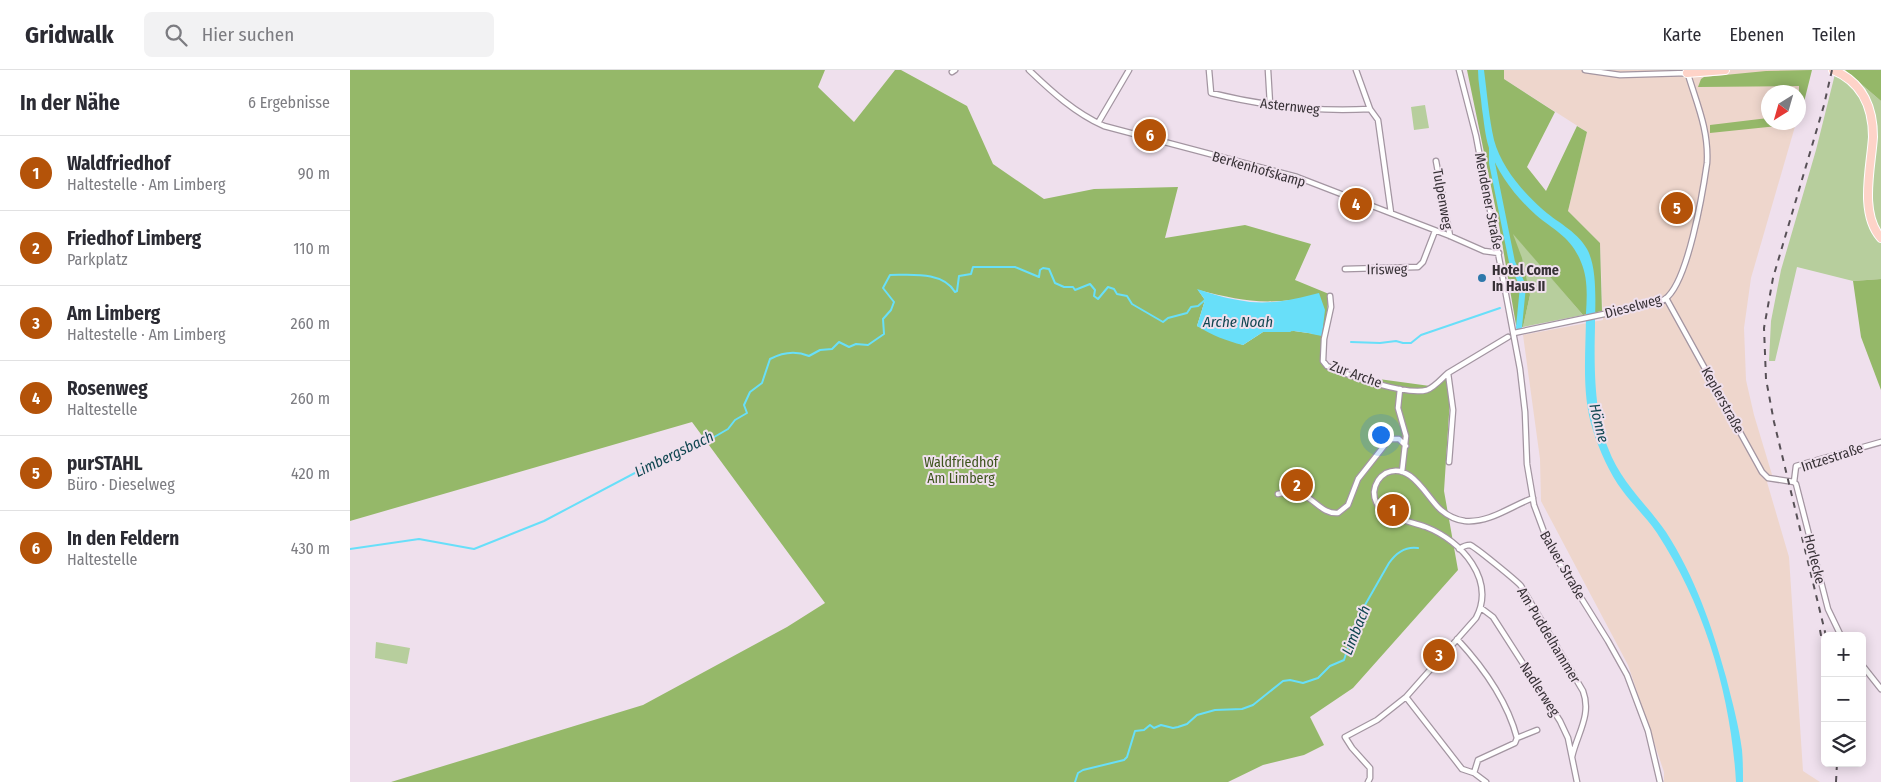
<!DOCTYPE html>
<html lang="de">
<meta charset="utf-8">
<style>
:root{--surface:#fff;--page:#f2f2f3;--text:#2b2b33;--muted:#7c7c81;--line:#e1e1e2;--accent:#b45309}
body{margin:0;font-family:"Fira Sans Condensed",sans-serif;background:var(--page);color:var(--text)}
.controls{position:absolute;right:15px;bottom:15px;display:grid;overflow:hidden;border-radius:8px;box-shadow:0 2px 12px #0003}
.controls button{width:45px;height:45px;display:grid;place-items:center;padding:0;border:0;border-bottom:1px solid var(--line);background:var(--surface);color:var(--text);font:25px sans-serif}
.compass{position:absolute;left:1411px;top:15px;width:45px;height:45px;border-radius:50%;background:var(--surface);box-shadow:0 2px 12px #0003;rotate:217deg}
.you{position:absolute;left:1030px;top:364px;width:18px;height:18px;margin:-12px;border:4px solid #fff;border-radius:50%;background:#1a73e8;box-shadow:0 0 0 8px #1a73e833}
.badge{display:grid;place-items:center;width:32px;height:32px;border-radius:50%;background:var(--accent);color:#fff;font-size:16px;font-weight:700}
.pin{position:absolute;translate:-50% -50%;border:2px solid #fff;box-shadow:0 1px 5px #0006}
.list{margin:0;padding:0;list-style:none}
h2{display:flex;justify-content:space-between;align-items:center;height:65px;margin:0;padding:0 20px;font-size:21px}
h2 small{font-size:16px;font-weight:400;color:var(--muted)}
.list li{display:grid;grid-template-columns:32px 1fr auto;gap:15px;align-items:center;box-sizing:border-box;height:75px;padding:0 20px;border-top:1px solid var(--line)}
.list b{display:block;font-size:19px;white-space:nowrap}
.list p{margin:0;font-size:16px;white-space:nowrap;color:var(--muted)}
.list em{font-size:16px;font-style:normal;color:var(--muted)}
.icon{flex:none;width:28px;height:28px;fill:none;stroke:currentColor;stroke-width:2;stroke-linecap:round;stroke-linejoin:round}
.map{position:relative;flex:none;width:1531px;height:712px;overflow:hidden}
header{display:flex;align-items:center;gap:30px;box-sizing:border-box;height:70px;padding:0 25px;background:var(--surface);border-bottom:1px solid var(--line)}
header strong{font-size:24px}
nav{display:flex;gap:28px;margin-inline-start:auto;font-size:18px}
.search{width:350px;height:45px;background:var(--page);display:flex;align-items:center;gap:12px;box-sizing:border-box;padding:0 18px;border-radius:8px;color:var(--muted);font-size:19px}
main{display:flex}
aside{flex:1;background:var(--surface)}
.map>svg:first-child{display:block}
.industrial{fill:#eed6cc}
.green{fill:#b7ce9d}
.forest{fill:#95b869;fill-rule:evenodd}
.water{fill:#68dff9}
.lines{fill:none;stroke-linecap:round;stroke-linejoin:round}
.stream{stroke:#68dff9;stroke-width:2}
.canal{stroke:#68dff9;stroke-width:6}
.minor-casing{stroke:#a395a1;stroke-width:7}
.primary-casing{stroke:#fff;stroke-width:10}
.minor{stroke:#fff;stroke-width:4.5}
.primary{stroke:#fed3c8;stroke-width:8}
.rail{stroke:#575056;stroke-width:2;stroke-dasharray:6 6;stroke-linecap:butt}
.poi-dot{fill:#2d78ab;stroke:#efe0ed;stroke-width:2}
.labels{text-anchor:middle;stroke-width:4;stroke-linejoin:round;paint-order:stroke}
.street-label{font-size:14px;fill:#373136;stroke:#efe0ed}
.poi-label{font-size:14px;font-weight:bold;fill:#373136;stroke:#efe0ed;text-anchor:start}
.park-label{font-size:14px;fill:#3e541d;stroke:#efe0ed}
.water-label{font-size:15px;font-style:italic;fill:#114651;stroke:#efe0ed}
</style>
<header>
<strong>Gridwalk</strong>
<div class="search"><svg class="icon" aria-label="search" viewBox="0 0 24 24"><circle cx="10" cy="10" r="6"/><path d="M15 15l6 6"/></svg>Hier suchen</div>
<nav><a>Karte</a><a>Ebenen</a><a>Teilen</a></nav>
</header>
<main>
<aside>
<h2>In der Nähe<small>6 Ergebnisse</small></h2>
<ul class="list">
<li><span class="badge">1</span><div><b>Waldfriedhof</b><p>Haltestelle · Am Limberg</p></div><em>90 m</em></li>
<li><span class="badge">2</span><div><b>Friedhof Limberg</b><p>Parkplatz</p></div><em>110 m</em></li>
<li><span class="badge">3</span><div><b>Am Limberg</b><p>Haltestelle · Am Limberg</p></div><em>260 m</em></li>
<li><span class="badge">4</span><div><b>Rosenweg</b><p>Haltestelle</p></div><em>260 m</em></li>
<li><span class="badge">5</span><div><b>purSTAHL</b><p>Büro · Dieselweg</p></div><em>420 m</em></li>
<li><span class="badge">6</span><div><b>In den Feldern</b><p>Haltestelle</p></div><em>430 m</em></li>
</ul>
</aside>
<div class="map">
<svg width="1531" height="712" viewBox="0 0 1531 712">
<rect width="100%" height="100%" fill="#efe0ed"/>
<path class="industrial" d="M1154,0H1461L1448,22H1418V52L1446,53L1401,208L1394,258L1396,310L1404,345L1423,408L1417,412L1439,487L1453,701L1470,712H1314V702L1278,595L1191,431L1190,389L1173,265L1253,250L1250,173L1218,141L1237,62L1154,9Z"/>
<path class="green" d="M1486,0H1495L1531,31V209L1503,211L1447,197L1425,291H1419L1421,251L1431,200L1466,80Z
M1075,35L1079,58L1064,60L1061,37Z
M1162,162L1233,245L1173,257L1180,225Z
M26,572L60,578L57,594L25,588Z"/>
<path class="forest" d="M0,0H475L468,17L504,52L545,0H551L617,36L643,94L694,129L744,119L828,117L815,168L895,155L961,174L945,210L979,224L971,293L1014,307L1080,316L1097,309L1100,329L1094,421L1108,500L1003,618L960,647L974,675L954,685L913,695L878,712H41L293,635L437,557L475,533L342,352L0,451ZM848,220C885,229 904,234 943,230L972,265L944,261L913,262L893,275L847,256L855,230Z
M1117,0H1154V9L1205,42L1177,97L1196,121L1227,56L1237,62L1218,141L1250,173L1252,241L1233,245L1163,164L1172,188L1180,225L1173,257L1166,255L1149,155Z
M1462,0L1449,52V16L1348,17L1351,9L1354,7L1416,1Z
M1495,0H1531V31Z
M1418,48V52L1448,53V54L1360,63V55Z
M1531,209V320L1511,267L1503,211Z"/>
<path class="water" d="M1128,0H1134C1137,23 1139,48 1144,70C1151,96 1171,120 1191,138C1206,152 1226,160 1237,179C1248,199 1245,235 1245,257C1244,294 1244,344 1258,378C1271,413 1296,433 1316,462C1345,507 1362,556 1376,607C1382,631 1389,656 1392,680C1393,691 1393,702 1393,712H1386C1381,626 1355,536 1307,463C1297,448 1283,435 1272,420C1260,404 1249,380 1243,360C1231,324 1236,281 1236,243C1237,226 1238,208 1231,192C1221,167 1205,161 1186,145C1165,126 1148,104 1139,78C1135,66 1134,51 1132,39C1131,26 1128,13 1128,0Z
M847,219C860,223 874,228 888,230C916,236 943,230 969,223L975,240L972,265L944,261L913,262L893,275C876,271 862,265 847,256L855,230Z"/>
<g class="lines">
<path class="stream" d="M912,261H940
M962,263L972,265
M1001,272L1030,273L1046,271L1053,273H1061L1071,265L1150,238
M0,479L69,469L124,479L194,451L317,386L359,370L378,359L385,350L397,343L394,335L400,322L412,313L420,289C433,282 445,280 459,286L470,280L482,279L489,272L499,277L506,274L518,275L534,264L533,249L541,240L544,232L533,218L540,205C561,205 593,201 605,222L607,221L609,206L621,204L623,197H665L689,207L690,200L693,198L699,199L705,213L714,217H723L725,220L740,214L745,220L744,226L748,229L758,217L764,219L767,224L777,226L782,234L813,252L818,248L837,243L841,237L848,236L855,230L858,231
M725,712L728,703L733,700L774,690L777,687L785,661L794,660L800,655L804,658L811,655L823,658L828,657L837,654L847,645L865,640L892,639L903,635L933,611L940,610L953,613L968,608L980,596L994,590L1007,549L1039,493C1046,483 1055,476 1068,478"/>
<path class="canal" d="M1142,78V93L1162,192L1173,216L1169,257"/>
<defs>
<path id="minor" d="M679,0C702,22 725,43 754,56L947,107L1100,166L1134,181L1149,183
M859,0L861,23C913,36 967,42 1020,39
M918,0L920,34
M1006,0L1020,39L1028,50L1041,143
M1109,0L1126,66L1170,299L1175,342L1177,394L1184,435L1200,478L1258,571L1277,605L1298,661L1310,712
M1235,0L1270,5L1337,3
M602,2L605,0
M748,53L779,0
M1086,91L1100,166
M995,199L1068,197L1073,192L1085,161
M980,226L981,237L974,269L973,291L977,296C997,305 1056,326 1077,320C1085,317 1092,308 1098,303
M1316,228L1412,402L1418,408L1444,412
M1164,263L1297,235C1303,234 1310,232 1315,229C1338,213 1353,121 1357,93C1359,59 1346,32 1337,1
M1050,319L1048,338L1056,366L1052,402
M1099,392L1103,340L1098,303L1158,267
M1444,412L1446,414L1478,539L1491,566
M1444,412L1446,396L1531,372
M928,424C961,414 966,445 988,443L998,435L1008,409L1038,371L1041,369H1049L1056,376
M1109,479C1112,477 1116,475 1120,475C1124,476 1167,511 1171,516L1233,621C1242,645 1227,664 1222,687
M1131,538L1143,547L1210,651L1218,668L1227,712
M1107,569C1134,598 1157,630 1167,668L1165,673L1128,690L1124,703
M1512,595L1531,619
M1056,627L1112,699L1124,703L1136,712
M1167,668L1187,660
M1018,712L1020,708V698L1002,678L995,667L1027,650L1056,627L1126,548C1146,510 1112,471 1076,457C1062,452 1046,450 1034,441C1027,437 1024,429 1024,422C1025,414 1029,407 1036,403C1061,391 1077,428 1091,440C1098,446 1107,450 1115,451C1140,453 1161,436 1183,428"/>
<path id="primary" d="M1483,0C1512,12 1523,37 1523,67C1521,98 1509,143 1531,168
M1337,3L1375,0"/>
</defs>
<use href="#minor" class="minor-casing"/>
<use href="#primary" class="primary-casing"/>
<use href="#minor" class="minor"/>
<use href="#primary" class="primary"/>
<path class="rail" d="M1470,560L1475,587
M1476,566L1424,352L1416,309L1414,258L1423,208L1474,35L1482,0
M1486,712L1487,693"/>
</g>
<circle class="poi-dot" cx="1132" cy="208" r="5"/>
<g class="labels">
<g class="street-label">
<text transform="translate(940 36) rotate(6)" y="5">Asternweg</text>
<text transform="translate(909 99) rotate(16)" y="5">Berkenhofskamp</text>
<text transform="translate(1093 129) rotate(80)" y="5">Tulpenweg</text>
<text transform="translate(1139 131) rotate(79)" y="5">Mendener Straße</text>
<text transform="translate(1037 199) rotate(-1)" y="5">Irisweg</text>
<text transform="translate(1283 236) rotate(-15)" y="5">Dieselweg</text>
<text transform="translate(1006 304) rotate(20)" y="5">Zur Arche</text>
<text transform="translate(1373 330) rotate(61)" y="5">Keplerstraße</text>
<text transform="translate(1482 387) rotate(-18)" y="5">Intzestraße</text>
<text transform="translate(1465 489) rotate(76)" y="5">Horlecke</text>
<text transform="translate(1213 495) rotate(60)" y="5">Balver Straße</text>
<text transform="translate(1199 565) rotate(59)" y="5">Am Puddelhammer</text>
<text transform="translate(1190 619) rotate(57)" y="5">Nadlerweg</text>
</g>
<g class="poi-label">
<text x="1142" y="205">Hotel Come<tspan x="1142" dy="16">In Haus II</tspan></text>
</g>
<g class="park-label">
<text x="611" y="397">Waldfriedhof<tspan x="611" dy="16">Am Limberg</tspan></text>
</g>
<g class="water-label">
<text x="888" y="257">Arche Noah</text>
<text transform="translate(1249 353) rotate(76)" y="5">Hönne</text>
<text transform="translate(324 384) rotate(-26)" y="5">Limbergsbach</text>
<text transform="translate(1006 560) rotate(-68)" y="5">Limbach</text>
</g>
</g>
</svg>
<div class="controls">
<button>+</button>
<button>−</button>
<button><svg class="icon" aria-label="layers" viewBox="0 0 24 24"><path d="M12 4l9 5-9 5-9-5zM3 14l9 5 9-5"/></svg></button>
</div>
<svg class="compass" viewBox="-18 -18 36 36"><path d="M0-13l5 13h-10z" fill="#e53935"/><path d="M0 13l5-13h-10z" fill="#7c7c81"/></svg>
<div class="you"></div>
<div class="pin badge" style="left:1043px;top:440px">1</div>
<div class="pin badge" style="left:947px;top:415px">2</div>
<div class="pin badge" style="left:1089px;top:585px">3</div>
<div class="pin badge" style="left:1006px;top:134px">4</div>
<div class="pin badge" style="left:1327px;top:138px">5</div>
<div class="pin badge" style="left:800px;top:65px">6</div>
</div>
</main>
